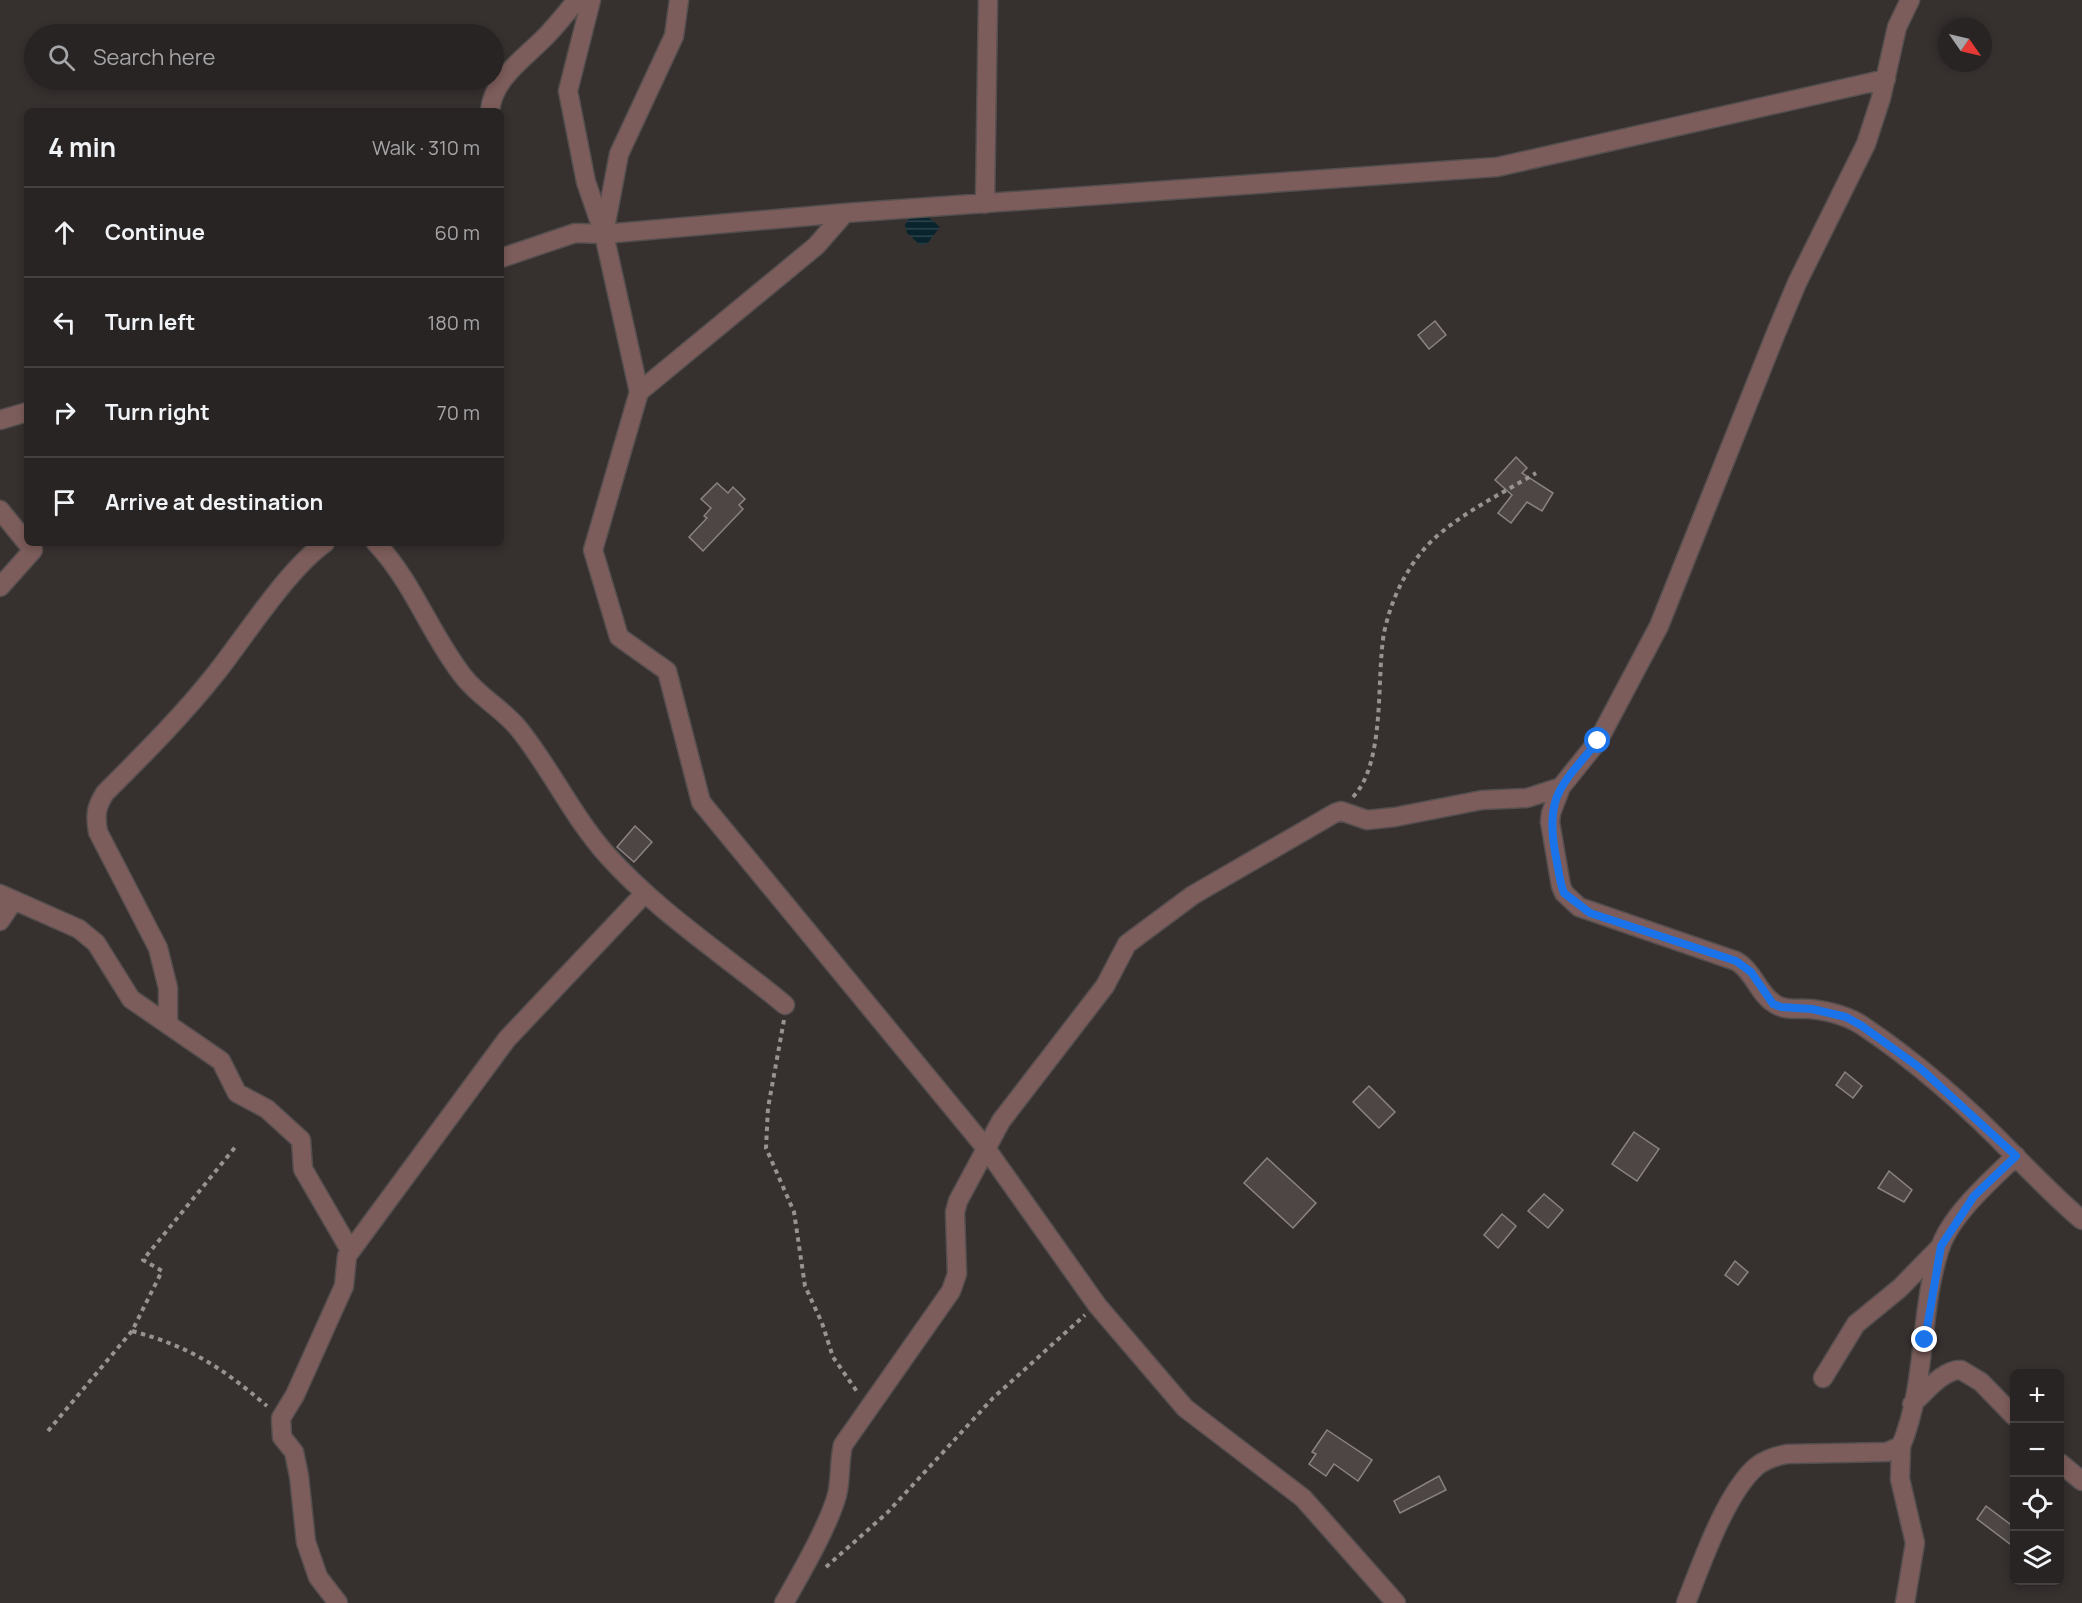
<!DOCTYPE html>
<meta charset="utf-8">
<style>
:root{--surface:#282423;--page:#343030;--text:#f1f3f6;--muted:#a5a4a6;--line:#444141}
body{margin:0;font-family:Manrope,sans-serif;background:var(--page);color:var(--text)}
.controls{position:absolute;right:18px;bottom:18px;display:grid;overflow:hidden;border-radius:9px;box-shadow:0 3px 9px #0003}
.controls button{width:54px;height:54px;display:grid;place-items:center;padding:0;border:0;border-bottom:2px solid var(--line);background:var(--surface);color:var(--text);font:30px sans-serif}
.compass{position:absolute;left:1938px;top:18px;width:54px;height:54px;border-radius:50%;background:var(--surface);box-shadow:0 3px 9px #0003;rotate:124deg}
.stop{position:absolute;width:18px;height:18px;margin:-14px;border:4px solid #1a73e8;border-radius:50%;background:#fff}
.stop.end{background:#1a73e8;border-color:#fff;box-shadow:0 2px 6px #0008}
.list{margin:0;padding:0;list-style:none}
h2{display:flex;justify-content:space-between;align-items:center;height:78px;margin:0;padding:0 24px;font-size:26px}
h2 small{font-size:20px;font-weight:400;color:var(--muted)}
.list li{display:grid;grid-template-columns:39px 1fr auto;gap:18px;align-items:center;box-sizing:border-box;height:90px;padding:0 24px;border-top:2px solid var(--line)}
.list b{display:block;font-size:22px;white-space:nowrap}
.list em{font-size:20px;font-style:normal;color:var(--muted)}
.icon{flex:none;width:33px;height:33px;fill:none;stroke:currentColor;stroke-width:2;stroke-linecap:round;stroke-linejoin:round}
.map{position:relative;flex:none;width:2082px;height:1603px;overflow:hidden}
.search{position:absolute;background:var(--surface);box-shadow:0 3px 9px #0003;left:24px;top:24px;width:480px;height:66px;display:flex;align-items:center;gap:15px;box-sizing:border-box;padding:0 21px;border-radius:33px;color:var(--muted);font-size:22px}
.panel{position:absolute;background:var(--surface);box-shadow:0 3px 9px #0003;left:24px;top:108px;width:480px;height:438px;border-radius:9px}
.map>svg:first-child{display:block}
.water{fill:url(#water-rules)}
.building{fill:#4d4645;stroke:#8b8383;stroke-width:1.5}
.lines{fill:none;stroke-linecap:round;stroke-linejoin:round}
.street-casing{stroke:#544e4e;stroke-width:21}
.path{stroke:#989292;stroke-width:4;stroke-dasharray:4.5 4.5;stroke-linecap:butt}
.street{stroke:#7c5d5b;stroke-width:18}
.route{stroke:#1a73e8;stroke-width:8}
</style>
<div class="map">
<svg width="2082" height="1603" viewBox="0 0 2082 1603">
<defs>
<pattern id="water-rules" width="6" height="5" patternUnits="userSpaceOnUse" patternTransform="scale(1.5)"><rect width="6" height="5" fill="#0a242e"/><path d="M0 2.5h6" fill="none" stroke="#2e444d"/></pattern>
</defs>
<rect width="100%" height="100%" fill="#36302f"/>
<path class="water" d="M920,210L940,227L927,244L920,245L907,233L905,225L911,213Z"/>
<path class="building" d="M1435,321L1446,335L1429,349L1418,335Z
M1516,457L1527,468L1522,473L1553,493L1542,511L1527,502L1511,523L1498,513L1512,495L1495,480Z
M717,483L728,493L733,487L745,499L739,505L743,509L703,551L689,537L707,518L704,516L711,508L701,499Z
M635,826L652,842L634,862L617,847Z
M1845,1072L1862,1086L1853,1098L1836,1085Z
M1369,1086L1395,1112L1379,1128L1353,1102Z
M1634,1132L1659,1149L1637,1181L1612,1164Z
M1267,1158L1316,1203L1293,1228L1244,1183Z
M1889,1171L1912,1190L1904,1202L1878,1188Z
M1544,1194L1563,1210L1548,1228L1528,1211Z
M1502,1214L1516,1226L1498,1248L1484,1235Z
M1735,1261L1748,1272L1738,1285L1725,1275Z
M1327,1430L1372,1460L1358,1481L1334,1464L1326,1476L1309,1464L1316,1454L1312,1452Z
M1439,1476L1446,1490L1400,1513L1394,1501Z
M1986,1506L2014,1527V1547L1977,1519Z"/>
<g class="lines">
<defs>
<path id="street" d="M591,0L568,91L586,182L604,234L639,392L593,550L619,637L667,671L701,802L985,1147L1097,1305L1185,1408L1303,1498L1396,1603
M1910,0L1897,27L1881,98L1866,144L1797,283L1776,333L1659,626L1598,741L1561,787L1551,813L1550,822L1561,886L1564,893L1579,907L1736,961C1754,971 1758,994 1775,1004C1785,1011 1799,1008 1811,1009C1828,1011 1848,1016 1863,1026C1918,1063 1970,1109 2016,1157C2038,1179 2058,1200 2082,1220
M490,111C493,77 528,56 549,33C559,22 568,11 577,0
M985,204L988,0
M604,233L619,154L674,36L679,0
M501,258L575,233L604,234L845,213L1497,167L1886,79
M639,392L816,246L845,213
M0,420L27,412
M0,510L27,543
M376,543C413,582 430,634 463,676C479,697 503,709 519,729C551,769 573,817 607,855C660,914 725,955 785,1005
M0,587L33,550L27,543
M0,894L79,929L96,943L131,999L221,1061L237,1093L267,1109L301,1140L303,1169L350,1250
M0,921L14,900
M168,1023V988L158,948L98,832C95,815 96,807 105,793C144,754 183,715 217,672C246,635 288,569 325,543
M1823,1378L1856,1324L1900,1288L1941,1246
M1912,1404C1925,1393 1943,1369 1961,1370L1981,1382L2014,1416
M1901,1446L1900,1479L1915,1543L1905,1603
M2060,1463L2082,1481
M338,1603L318,1577L306,1542L299,1476L294,1452L282,1437L281,1418L295,1395L344,1286L347,1256L507,1039L645,893
M784,1603C801,1573 828,1527 837,1495C841,1479 839,1461 843,1445L951,1291L957,1274L955,1212L958,1201L1001,1121L1105,986L1127,944L1193,895L1335,813L1341,811L1367,820L1395,817L1482,800L1527,798L1561,787
M1686,1603C1701,1565 1726,1492 1757,1466C1766,1459 1776,1456 1787,1454L1887,1452L1901,1446C1927,1383 1919,1311 1940,1248C1951,1215 1991,1180 2016,1156"/>
</defs>
<use href="#street" class="street-casing"/>
<path class="path" d="M1353,797C1386,762 1376,678 1384,633C1390,604 1402,577 1420,554C1446,520 1500,495 1536,473
M784,1020L768,1108L766,1148L794,1212L805,1286L822,1323L833,1357L858,1393
M132,1331C191,1347 221,1367 267,1406
M48,1431L132,1331L162,1271L143,1260L237,1145
M826,1567L887,1513L993,1398L1085,1315"/>
<use href="#street" class="street"/>
</g>
<g class="lines">
<path class="route" d="M1598,741C1563,784 1545,794 1555,852C1558,866 1559,880 1564,893L1590,913L1736,961L1751,972L1773,1004L1781,1007L1812,1009L1846,1017L1862,1026L1920,1068L2016,1156L1974,1196L1941,1246L1925,1340"/>
</g>
</svg>
<div class="controls">
<button>+</button>
<button>−</button>
<button><svg class="icon" aria-label="locate" viewBox="0 0 24 24"><circle cx="12" cy="12" r="6"/><path d="M12 2v4M12 18v4M2 12h4M18 12h4"/></svg></button>
<button><svg class="icon" aria-label="layers" viewBox="0 0 24 24"><path d="M12 4l9 5-9 5-9-5zM3 14l9 5 9-5"/></svg></button>
</div>
<svg class="compass" viewBox="-18 -18 36 36"><path d="M0-13l5 13h-10z" fill="#e53935"/><path d="M0 13l5-13h-10z" fill="#a5a4a6"/></svg>
<div class="stop" style="left:1598px;top:741px"></div>
<div class="stop end" style="left:1925px;top:1340px"></div>
<div class="search"><svg class="icon" aria-label="search" viewBox="0 0 24 24"><circle cx="10" cy="10" r="6"/><path d="M15 15l6 6"/></svg>Search here</div>
<section class="panel">
<h2>4 min<small>Walk · 310 m</small></h2>
<ul class="list">
<li><svg class="icon" aria-label="ahead" viewBox="0 0 24 24"><path d="M12 20V5M6 11l6-6 6 6"/></svg><div><b>Continue</b></div><em>60 m</em></li>
<li><svg class="icon" aria-label="left" viewBox="0 0 24 24"><path d="M17 20v-9H6M10 6l-5 5 5 5"/></svg><div><b>Turn left</b></div><em>180 m</em></li>
<li><svg class="icon" aria-label="right" viewBox="0 0 24 24"><path d="M7 20v-9h11M14 6l5 5-5 5"/></svg><div><b>Turn right</b></div><em>70 m</em></li>
<li><svg class="icon" aria-label="arrive" viewBox="0 0 24 24"><path d="M6 21V4h12l-3 4 3 4H6"/></svg><div><b>Arrive at destination</b></div></li>
</ul>
</section>
</div>
